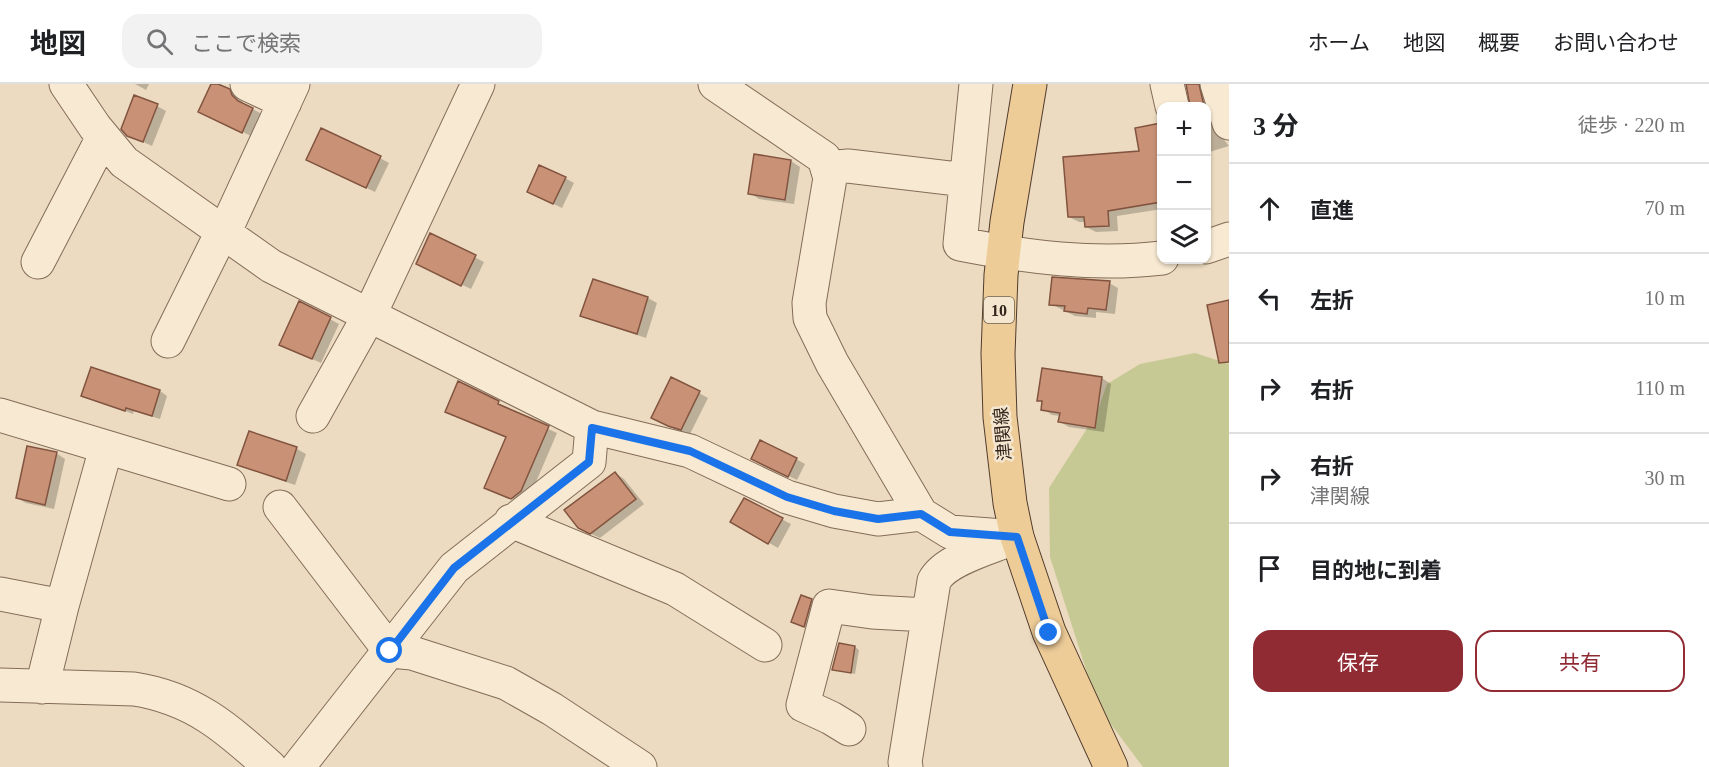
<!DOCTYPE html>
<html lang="ja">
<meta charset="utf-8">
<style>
:root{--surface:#fff;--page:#f2f2f2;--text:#202124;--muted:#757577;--line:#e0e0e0;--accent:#902b34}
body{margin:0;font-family:"Times New Roman","Noto Sans JP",serif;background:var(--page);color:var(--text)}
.controls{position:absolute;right:18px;top:18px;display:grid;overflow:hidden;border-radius:12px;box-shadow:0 2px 4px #0004}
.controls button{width:54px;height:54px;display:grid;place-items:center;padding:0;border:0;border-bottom:2px solid var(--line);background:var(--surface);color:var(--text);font:30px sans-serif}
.stop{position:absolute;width:18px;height:18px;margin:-14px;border:4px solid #1a73e8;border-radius:50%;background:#fff}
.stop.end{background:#1a73e8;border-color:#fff;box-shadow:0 2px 6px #0008}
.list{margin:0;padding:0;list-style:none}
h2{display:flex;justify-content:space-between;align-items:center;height:78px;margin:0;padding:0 24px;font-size:26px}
h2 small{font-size:20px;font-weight:400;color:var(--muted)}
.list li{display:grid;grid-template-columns:39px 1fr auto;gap:18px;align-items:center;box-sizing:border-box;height:90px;padding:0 24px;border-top:2px solid var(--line)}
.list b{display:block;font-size:22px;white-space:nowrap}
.list p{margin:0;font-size:20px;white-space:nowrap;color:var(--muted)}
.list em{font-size:20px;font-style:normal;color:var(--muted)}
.actions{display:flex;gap:12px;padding:18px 24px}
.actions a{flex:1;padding:14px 0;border:2px solid var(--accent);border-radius:18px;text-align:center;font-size:21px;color:var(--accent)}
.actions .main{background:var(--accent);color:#fff}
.icon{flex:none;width:33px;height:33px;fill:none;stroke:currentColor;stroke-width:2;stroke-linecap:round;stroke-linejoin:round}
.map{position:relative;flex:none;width:1229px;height:683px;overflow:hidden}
header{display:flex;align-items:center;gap:36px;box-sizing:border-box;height:84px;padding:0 30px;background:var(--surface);border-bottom:2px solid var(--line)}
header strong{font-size:28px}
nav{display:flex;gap:33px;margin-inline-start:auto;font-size:21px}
.search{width:420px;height:54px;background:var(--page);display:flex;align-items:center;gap:15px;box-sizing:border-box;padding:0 21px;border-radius:18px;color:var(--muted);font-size:22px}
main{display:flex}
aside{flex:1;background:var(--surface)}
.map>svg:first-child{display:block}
.green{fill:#c7c994}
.shadow{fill:#0003}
.building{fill:#c99277;stroke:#82543f;stroke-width:1.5}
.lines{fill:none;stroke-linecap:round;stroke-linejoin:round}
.minor-casing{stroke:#846c59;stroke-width:35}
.major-casing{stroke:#513b2d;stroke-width:35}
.minor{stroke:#f7e9d2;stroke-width:33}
.major{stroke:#eecc98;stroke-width:33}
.route{stroke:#1a73e8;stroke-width:8}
.labels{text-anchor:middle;stroke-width:5;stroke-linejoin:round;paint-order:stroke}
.shield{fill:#f4e6cf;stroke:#6e6052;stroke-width:1.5}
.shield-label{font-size:16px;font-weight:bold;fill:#34261d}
.street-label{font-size:18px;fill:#34261d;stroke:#f4e6cf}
</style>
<header>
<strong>地図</strong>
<div class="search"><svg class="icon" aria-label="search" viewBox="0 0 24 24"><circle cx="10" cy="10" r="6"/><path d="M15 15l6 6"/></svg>ここで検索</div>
<nav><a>ホーム</a><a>地図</a><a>概要</a><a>お問い合わせ</a></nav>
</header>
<main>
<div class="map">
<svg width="1229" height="683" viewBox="0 0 1229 683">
<rect width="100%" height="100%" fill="#ecdbc0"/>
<path class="green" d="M1195,269L1229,280V683H1143L1098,623L1050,473L1049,404L1097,329L1107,300L1140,280Z"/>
<path class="shadow" d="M135,0H149L146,6Z
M213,0L238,12L245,21L262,30L251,52L209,32Z
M1188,0H1209L1221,52L1229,62L1206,69V22H1192Z
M157,22L166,27L152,62L128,51Z
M1162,41V125L1117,132L1118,147L1096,148L1086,143V138H1079L1069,133L1141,68L1137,45Z
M380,74L389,79L375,108L316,80Z
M791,77L800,83L794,120L759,115L750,109Z
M565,94L574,99L562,124L537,112Z
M431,151L484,178L471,205L426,184Z
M594,197L648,214L657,219L646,254L591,236L582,231Z
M1109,199L1118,204L1115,230L1096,228V234L1075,232L1051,220Z
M300,219L339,240L321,279L290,265Z
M92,285L160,307L167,312L160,335L134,327L133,330L83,311Z
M1043,286L1102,294L1111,300L1104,348L1069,343L1060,338L1061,332L1052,331L1043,325L1044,319L1039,316Z
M699,309L708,314L690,350L679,347L662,339Z
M498,319L507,324V326L557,349L530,412L521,419L486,403L507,354L447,328Z
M250,349L297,365L306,370L295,401L248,385L239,380Z
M56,369L65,375L54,425L26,419L17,414Z
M796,375L805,380L797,396L761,379Z
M615,389L624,395L644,420L600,454L589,449Z
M745,416L791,440L778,464L732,438Z
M811,517L815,519L808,544L797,540Z
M855,563L859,566L855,590L833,585Z"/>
<path class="building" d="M211,0H218L230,5L232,11L238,17L253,24L242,49L198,28Z
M1186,0H1199L1204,22H1190Z
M134,11L158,20L143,58L127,52L121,45Z
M1161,39V118L1108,127L1109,142L1085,143L1084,133H1068L1063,73L1139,67L1135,44Z
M321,44L381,72L366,104L306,76Z
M754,70L791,76L785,116L748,110Z
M539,81L566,93L553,120L527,108Z
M430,149L476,171L461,202L416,180Z
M1052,193L1110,197L1106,226L1088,224L1087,230L1064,227L1065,222L1049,221Z
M593,195L648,213L637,250L580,232Z
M1229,216V278L1219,279L1207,221Z
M299,217L331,233L312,275L279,261Z
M91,283L160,306L152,332L126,324L125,327L81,312Z
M1042,284L1102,293L1095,344L1058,338L1060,329L1041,326L1042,317H1037Z
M671,293L700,307L681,346L668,342L651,334Z
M458,297L499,317L498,320L549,342L521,407L511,415L484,404L506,353L445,328Z
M249,347L297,363L286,397L237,381Z
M760,356L797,374L788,393L751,375Z
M27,362L57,368L45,421L16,414Z
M615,388L636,415L590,450L578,444L564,426Z
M744,414L783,434L768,460L730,438Z
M801,511L812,515L804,543L791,538Z
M839,559L855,562L851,589L832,586Z"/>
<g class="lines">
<defs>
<path id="minor" d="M66,0L95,43L124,78L271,182L592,343L690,367L787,413L834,427L878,435L921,430
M247,0L285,18
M715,0L824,74L830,94L809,219L810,234L832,279L921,430L950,448L1017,453
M976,0L960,160C1026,173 1094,182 1162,174
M1167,0L1172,22
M1217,0L1229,39
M827,84L848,82L966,96
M225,147L293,0
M1206,163L1229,155
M38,178L103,53
M168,257L223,146
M0,331L229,400
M313,332L370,230L478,0
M280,423L390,567L412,569L506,599L552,625L640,683
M511,437L675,505L765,561
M0,510L62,522
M0,601L134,605C193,614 227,644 270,683
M42,603L62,522L106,364
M849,645L831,634L803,621L829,522L872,528L927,531
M298,683L454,484L589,378L592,343
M906,683L905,678L934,497C944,477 985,465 1006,457"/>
<path id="major" d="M1030,0L1007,138L1001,191L998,270L1000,333L1010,419L1017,453L1049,548L1111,683"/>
</defs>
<use href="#minor" class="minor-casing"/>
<use href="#major" class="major-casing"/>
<use href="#minor" class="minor"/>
<use href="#major" class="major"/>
</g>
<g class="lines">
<path class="route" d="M390,567L454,484L589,378L592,344L690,367L787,413L834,427L878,435L921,430L950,448L1017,453L1049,549"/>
</g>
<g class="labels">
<rect class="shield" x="984" y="213" width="30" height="26" rx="4.5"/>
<g class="shield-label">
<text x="999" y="232">10</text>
</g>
<g class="street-label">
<text transform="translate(1003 350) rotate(-95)" y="6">津関線</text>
</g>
</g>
</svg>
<div class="controls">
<button>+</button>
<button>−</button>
<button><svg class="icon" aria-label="layers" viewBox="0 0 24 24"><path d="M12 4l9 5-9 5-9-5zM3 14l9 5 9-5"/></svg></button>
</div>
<div class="stop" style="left:390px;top:567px"></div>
<div class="stop end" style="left:1049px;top:549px"></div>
</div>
<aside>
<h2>3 分<small>徒歩 · 220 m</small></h2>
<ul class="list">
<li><svg class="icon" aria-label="ahead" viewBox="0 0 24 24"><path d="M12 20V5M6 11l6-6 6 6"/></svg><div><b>直進</b></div><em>70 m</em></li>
<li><svg class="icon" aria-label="left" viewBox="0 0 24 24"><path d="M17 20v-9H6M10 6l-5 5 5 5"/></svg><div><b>左折</b></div><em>10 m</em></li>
<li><svg class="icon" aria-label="right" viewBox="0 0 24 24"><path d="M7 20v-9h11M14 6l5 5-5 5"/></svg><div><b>右折</b></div><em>110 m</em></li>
<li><svg class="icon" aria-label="right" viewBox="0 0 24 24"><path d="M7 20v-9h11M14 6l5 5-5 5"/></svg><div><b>右折</b><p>津関線</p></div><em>30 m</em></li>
<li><svg class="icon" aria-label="arrive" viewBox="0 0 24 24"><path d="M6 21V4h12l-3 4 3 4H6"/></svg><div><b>目的地に到着</b></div></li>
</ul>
<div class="actions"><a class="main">保存</a><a>共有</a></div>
</aside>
</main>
